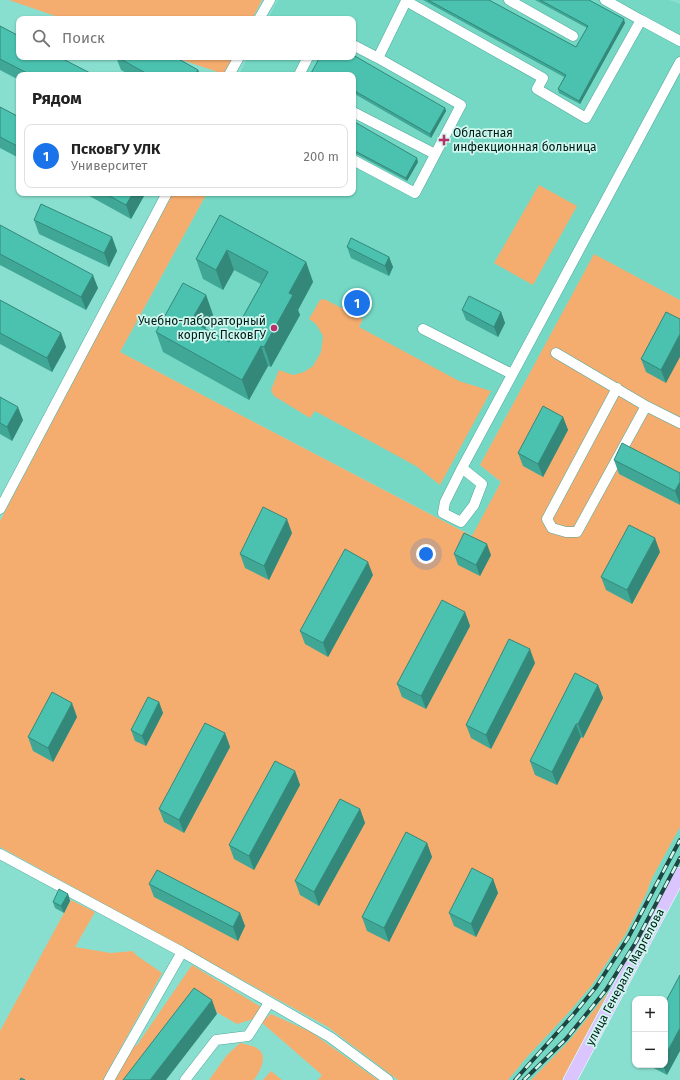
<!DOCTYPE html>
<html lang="ru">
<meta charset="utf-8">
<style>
:root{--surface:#fff;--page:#f6f6f6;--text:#222;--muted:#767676;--line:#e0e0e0;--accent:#1a73e8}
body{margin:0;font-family:"Fira Sans",sans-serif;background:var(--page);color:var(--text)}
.controls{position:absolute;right:12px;bottom:12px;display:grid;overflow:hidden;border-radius:8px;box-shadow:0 1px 3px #0004}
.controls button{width:36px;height:36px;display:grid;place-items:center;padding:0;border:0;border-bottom:1px solid var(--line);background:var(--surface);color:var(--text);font:20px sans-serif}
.you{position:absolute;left:426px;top:554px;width:14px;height:14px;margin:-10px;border:3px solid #fff;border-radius:50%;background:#1a73e8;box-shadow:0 0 0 6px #1a73e833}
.badge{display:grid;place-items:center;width:26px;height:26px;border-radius:50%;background:var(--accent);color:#fff;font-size:13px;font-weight:700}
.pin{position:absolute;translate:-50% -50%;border:2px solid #fff;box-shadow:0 1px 4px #0006}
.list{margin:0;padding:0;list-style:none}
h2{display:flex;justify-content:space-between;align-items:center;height:52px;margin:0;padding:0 16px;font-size:17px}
h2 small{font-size:13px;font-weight:400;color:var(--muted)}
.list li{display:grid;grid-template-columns:26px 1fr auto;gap:12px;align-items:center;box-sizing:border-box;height:64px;margin:0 8px 8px;padding:0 8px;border:1px solid var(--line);border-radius:8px}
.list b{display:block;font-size:15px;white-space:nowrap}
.list p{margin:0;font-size:13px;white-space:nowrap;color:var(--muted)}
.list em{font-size:13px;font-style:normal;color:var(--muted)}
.icon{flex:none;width:22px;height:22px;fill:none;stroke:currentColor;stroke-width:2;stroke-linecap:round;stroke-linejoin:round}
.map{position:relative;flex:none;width:680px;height:1080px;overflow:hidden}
.search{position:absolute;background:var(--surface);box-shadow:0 1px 3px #0004;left:16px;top:16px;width:340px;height:44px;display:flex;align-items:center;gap:10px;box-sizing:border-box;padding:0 14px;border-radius:8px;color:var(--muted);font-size:15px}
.panel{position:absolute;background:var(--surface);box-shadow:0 1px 3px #0004;left:16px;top:72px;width:340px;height:124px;border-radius:8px}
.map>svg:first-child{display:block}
.built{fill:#74d8c5}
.green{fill:#f5ad6f}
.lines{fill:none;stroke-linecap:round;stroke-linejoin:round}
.minor-casing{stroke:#51a899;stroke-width:11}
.major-casing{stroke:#fff;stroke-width:14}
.minor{stroke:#fff;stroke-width:10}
.major{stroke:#dac5fe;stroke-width:13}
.rail-casing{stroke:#1e453f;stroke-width:4}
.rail{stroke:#cef7ee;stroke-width:2.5;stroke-dasharray:8;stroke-linecap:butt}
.wall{fill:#40a796}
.shaded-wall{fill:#34887a}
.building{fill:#4bc2af;stroke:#34887a}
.poi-dot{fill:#ba2f69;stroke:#cef7ee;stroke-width:1.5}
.labels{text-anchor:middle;stroke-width:3.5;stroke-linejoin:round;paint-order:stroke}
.poi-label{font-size:12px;fill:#011c18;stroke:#cef7ee;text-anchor:start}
.street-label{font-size:12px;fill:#011c18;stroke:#cef7ee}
</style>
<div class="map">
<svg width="680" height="1080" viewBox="0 0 680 1080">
<rect width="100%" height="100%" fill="#89dfcf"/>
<path class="built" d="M278,0H669L680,4V300L594,255L480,465L501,482L473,536L120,352L207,193H353V75H239L248,57H353V19H268Z
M680,827V868L639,944L609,991L569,1041L531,1080H508L527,1057L570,1011L592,985L625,935L646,894L652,878Z"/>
<path class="green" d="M9,0H262L252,19H64Z
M173,57H233L224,74Z
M539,185L577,206L533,285L494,263Z
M172,193H207L120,352L472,536L501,482L480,465L594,254L680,300V827L652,878L646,894L625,935L592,985L570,1011L527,1057L508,1080H398L328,1027L0,847V521Z
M324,299L363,319L359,327L459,381L491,391L440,485L416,466L315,411L310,418L274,396L271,390L279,370L293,375L304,372L313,366L321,352L323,336L316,324L309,319L320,300Z
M71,900L95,912L75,947L111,953L133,951L136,955L162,973L103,1080H0V1031Z
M192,965L261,1007L257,1018L237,1024L199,1002L138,1080H114L132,1047L137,1045Z
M609,991L562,1080H531L569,1041Z
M271,1014L311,1032L378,1080H318L322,1075L261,1022Z
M240,1043C244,1044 255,1046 258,1049C269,1057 259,1072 254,1080H209L227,1055Z
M271,1071L282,1080H263Z"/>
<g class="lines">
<defs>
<path id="minor" d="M407,0L406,1L543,78L537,89L586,118L641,20L605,0
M509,0L573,36
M259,19L270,0
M641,20L680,41
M353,45L378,58L461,105L415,193L353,160
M378,58L406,1
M229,75L239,57
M299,75L308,57
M353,112L435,154
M423,329L512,374
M556,353L646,406L680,423
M617,388L547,519L552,528L566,532H577L646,406
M462,468L482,484L474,505L461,522L443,513L445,502L462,468L680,62
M0,509L167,193
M0,854L182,952L330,1037L388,1080
M109,1080L182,952
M185,1080L216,1040L248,1036L269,1003"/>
<path id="major" d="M570,1080L680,874"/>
</defs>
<use href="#minor" class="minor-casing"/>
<use href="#major" class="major-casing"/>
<use href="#minor" class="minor"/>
<use href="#major" class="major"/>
<defs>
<path id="rail" d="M515,1080L573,1015L596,987L628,938L680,840
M524,1080L566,1039L606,990L636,942L680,858"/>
</defs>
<use href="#rail" class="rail-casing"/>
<use href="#rail" class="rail"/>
</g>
<path class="wall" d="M423,0H489L576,47L587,28L535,0H589L625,23L580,104L559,93L558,89L564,77Z
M0,26L92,75H19V80L0,70Z
M116,57H175L198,70L200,75H130L121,70Z
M353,75L445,108L446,111L431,138L353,93Z
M0,107L19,117V158L0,148Z
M353,121L418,162L407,181L356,154H353Z
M84,193H143L144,196L131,219Z
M220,215L306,262L313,282L298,310L300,315L271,367L268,366L249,400L163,352L156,332L206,295L213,315L205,329L229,342L261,284L234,270L223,290L203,279L196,259Z
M34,220L112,237L117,251L109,267L39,234Z
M0,225L98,288L86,310L0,265Z
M347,247L389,257L393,267L389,276L351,258Z
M0,300L61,333L66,347L52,372L0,344Z
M462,310L501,312L505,323L498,337L466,320Z
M666,312V383L646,372L641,359Z
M0,397L23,420L12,441L0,434Z
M563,417L568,430L543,477L523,466L518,453Z
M614,460L680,473V505L619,474Z
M292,533L269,580L245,568L240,554Z
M660,552L632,604L606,590L601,577Z
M454,554L491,555L480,576L458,565Z
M373,575L328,657L305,644L300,631Z
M465,612L470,626L426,709L402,697L397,684Z
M535,663L491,749L471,738L466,725Z
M598,685L603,698L583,738L581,737L557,785L535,775L530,761L551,721Z
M159,702L163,713L146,746L135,741L131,730Z
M77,717L53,762L33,751L28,737Z
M225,733L230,747L184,833L164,822L159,809Z
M295,771L300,785L254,870L234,859L229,845Z
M360,809L365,823L319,906L300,895L295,881Z
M427,843L432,857L389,942L367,931L362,917Z
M493,879L498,893L476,937L454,926L449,913Z
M149,884L240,913L245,926L238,941L154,897Z
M68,894L70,901L64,913L55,908L53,902Z
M648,1065H665L667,1075Z"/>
<path class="shaded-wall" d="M624,19L625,23L580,104L579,101Z
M198,70L200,75H195Z
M445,108L446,111L431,138L430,134Z
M417,158L418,162L407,181L406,178Z
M133,193H143L144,196L131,219L126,205Z
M112,237L117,251L109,267L104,253Z
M227,250L234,270L223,290L216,270Z
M389,257L393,267L389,276L385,266Z
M306,262L313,282L298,310L300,315L271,367L264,347L289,293Z
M93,275L98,288L86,310L81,297Z
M206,295L213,315L198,341L191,321Z
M501,312L505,323L498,337L494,327Z
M61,333L66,347L52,372L47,358Z
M680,334V357L666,383L661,370Z
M261,346L268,366L249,400L242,380Z
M18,407L23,420L12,441L7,427Z
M563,417L568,430L543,477L538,464Z
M680,482V504L675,491Z
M287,519L292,533L269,580L264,566Z
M655,538L660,552L632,604L627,590Z
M487,544L491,555L480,576L476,565Z
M368,562L373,575L328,657L323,643Z
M465,612L470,626L426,709L421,696Z
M530,649L535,663L491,749L486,735Z
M598,685L603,698L583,738L578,724Z
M159,702L163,713L146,746L142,736Z
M72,703L77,717L53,762L48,748Z
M576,724L581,737L557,785L552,772Z
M225,733L230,747L184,833L179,820Z
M295,771L300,785L254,870L249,856Z
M360,809L365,823L319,906L314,892Z
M427,843L432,857L389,942L384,928Z
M493,879L498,893L476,937L471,924Z
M68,894L70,901L64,913L61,906Z
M240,913L245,926L238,941L233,927Z
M212,1000L217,1014L166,1080H150Z
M680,1028V1051L667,1075L663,1065H665V1056Z"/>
<path class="building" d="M428,0H489L576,47L588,26L540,0H589L624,19L579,101L558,89L566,75Z
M0,26L19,36V57H59L92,74V75H31L0,59Z
M353,55L445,108L430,134L353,90V75H310L320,57H353Z
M117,57H175L198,70L195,75H149Z
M0,107L19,117V147L0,137Z
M353,121L417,158L406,178L355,151H353Z
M104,193H133L126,205Z
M41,204L112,237L104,253L34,220Z
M220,215L306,262L289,293L293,295L264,347L261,346L242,380L156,332L183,283L206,295L191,321L229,342L268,272L227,250L216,270L196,259Z
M0,225L93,275L81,297L0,254Z
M351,238L389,257L385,266L347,247Z
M469,296L501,312L494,327L462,310Z
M0,300L61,333L47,358L0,333Z
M666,312L680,319V334L661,370L641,359Z
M0,397L18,407L7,427L0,423Z
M543,406L563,417L538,464L518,453Z
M622,443L680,473V482L675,491L614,460Z
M263,507L287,519L264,566L240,554Z
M629,525L655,538L627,590L601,577Z
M464,533L487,544L476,565L454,554Z
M345,549L368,562L323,643L300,631Z
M442,600L465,612L421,696L397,684Z
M509,639L530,649L486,735L466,725Z
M575,673L598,685L578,724H576L552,772L530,761Z
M52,692L72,703L48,748L28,737Z
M148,697L159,702L142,736L131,730Z
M205,723L225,733L179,820L159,809Z
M275,761L295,771L249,856L229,845Z
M340,799L360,809L314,892L295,881Z
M406,832L427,843L384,928L362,917Z
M472,868L493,879L471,924L449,913Z
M157,870L240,913L233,927L149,884Z
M59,889L68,894L61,906L53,902Z
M680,975V1028L665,1056V1003Z
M194,988L212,1000L150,1080H123Z
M21,1078L25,1080H20Z"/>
<g class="poi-dot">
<path d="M442 134h4v4h4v4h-4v4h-4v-4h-4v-4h4z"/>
<circle cx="274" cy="328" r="4"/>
</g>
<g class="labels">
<g class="poi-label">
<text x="453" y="137">Областная<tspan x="453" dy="14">инфекционная больница</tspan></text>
<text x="266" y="325" text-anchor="end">Учебно-лабораторный<tspan x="266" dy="14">корпус ПсковГУ</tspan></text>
</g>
<g class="street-label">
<text transform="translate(625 977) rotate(-62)" y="4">улица Генерала Маргелова</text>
</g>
</g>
</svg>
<div class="controls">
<button>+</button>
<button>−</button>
</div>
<div class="you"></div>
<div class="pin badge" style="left:357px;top:303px">1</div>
<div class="search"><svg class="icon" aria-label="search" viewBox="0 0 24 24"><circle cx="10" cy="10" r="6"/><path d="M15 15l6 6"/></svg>Поиск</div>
<section class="panel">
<h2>Рядом<small></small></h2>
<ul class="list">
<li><span class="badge">1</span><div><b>ПсковГУ УЛК</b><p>Университет</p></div><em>200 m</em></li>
</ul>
</section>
</div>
